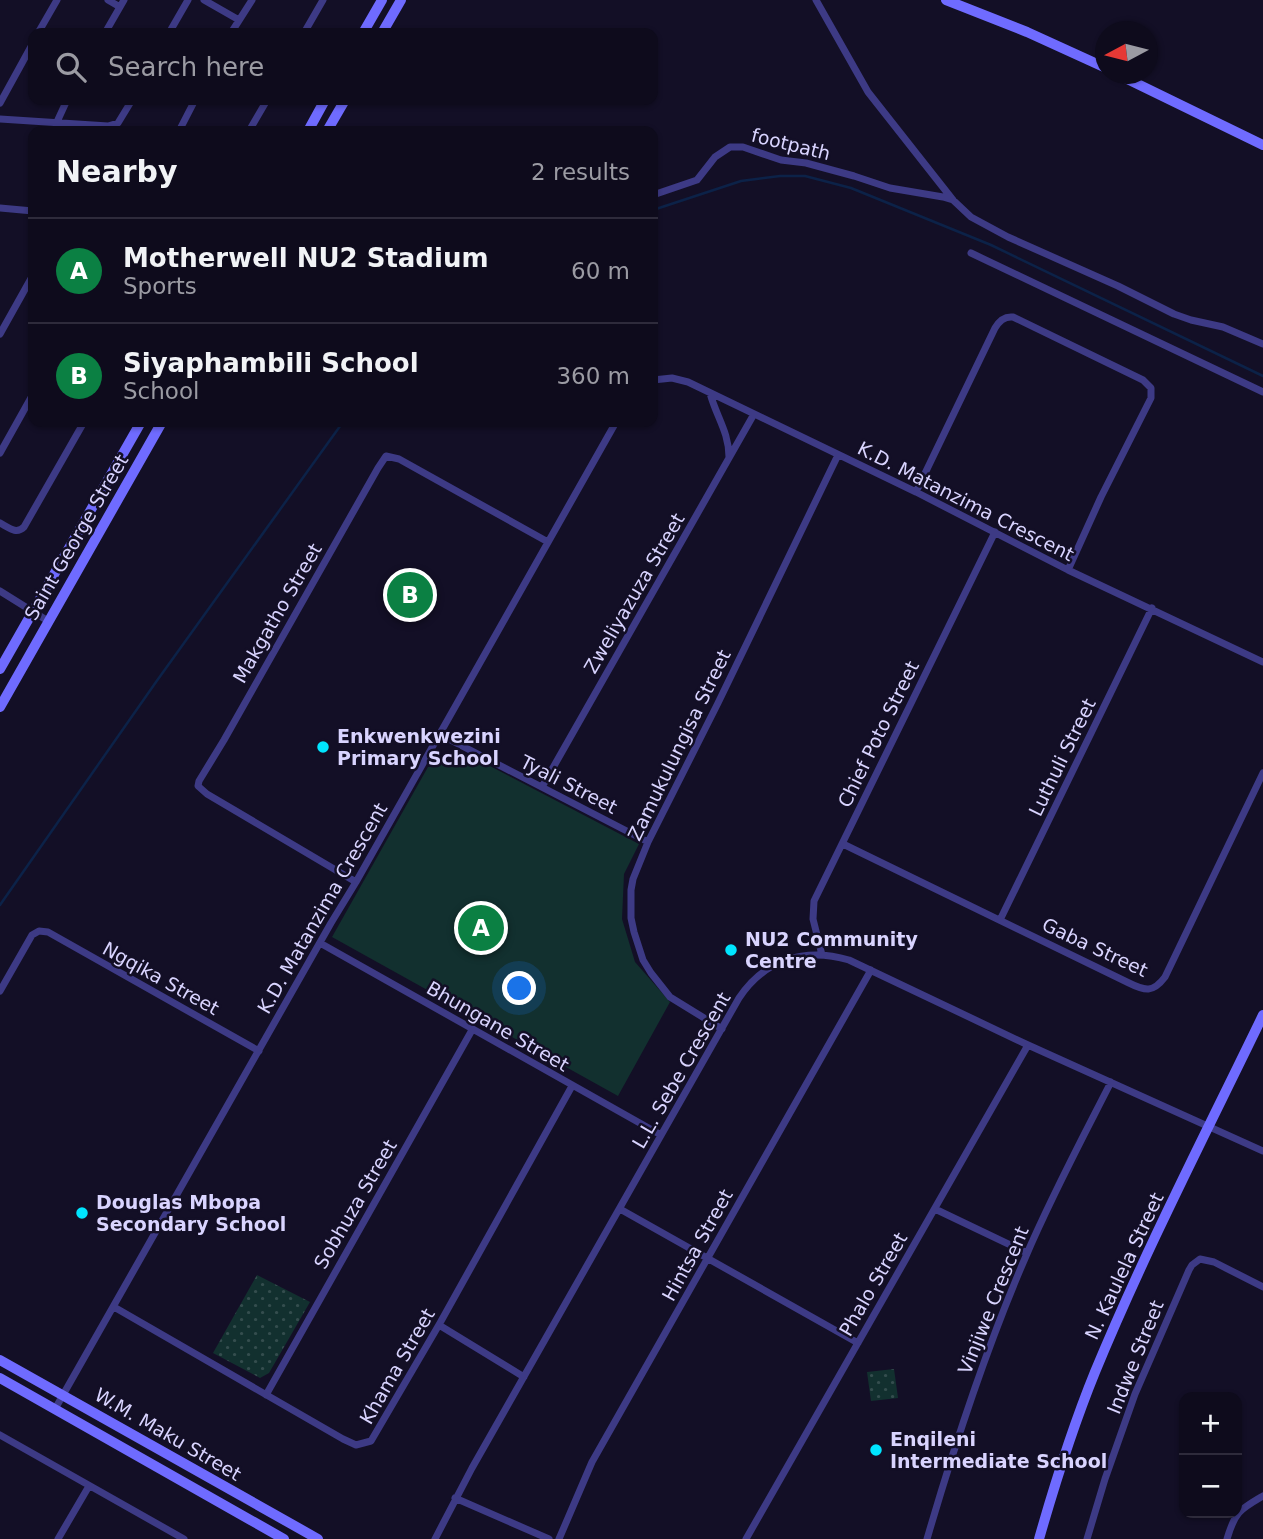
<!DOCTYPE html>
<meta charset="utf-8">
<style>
:root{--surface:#0e0b1c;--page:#1c1929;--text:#f1f3f6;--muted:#9b9ba3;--line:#2e2b3b;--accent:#0b8043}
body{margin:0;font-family:"DejaVu Sans",sans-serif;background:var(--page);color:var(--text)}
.controls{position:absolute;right:21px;bottom:21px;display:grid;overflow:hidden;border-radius:14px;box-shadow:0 2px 5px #0004}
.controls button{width:63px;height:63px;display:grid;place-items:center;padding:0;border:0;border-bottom:2px solid var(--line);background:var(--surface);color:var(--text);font:35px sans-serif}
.compass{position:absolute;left:1095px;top:21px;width:63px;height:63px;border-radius:50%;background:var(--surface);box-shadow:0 2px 5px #0004;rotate:263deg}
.you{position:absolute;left:520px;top:989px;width:24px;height:24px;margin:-18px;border:5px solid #fff;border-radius:50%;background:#1a73e8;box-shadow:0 0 0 10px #1a73e833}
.badge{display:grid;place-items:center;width:46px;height:46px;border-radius:50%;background:var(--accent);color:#fff;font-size:23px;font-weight:700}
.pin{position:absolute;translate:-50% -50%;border:4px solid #fff;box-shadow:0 2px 7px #0006}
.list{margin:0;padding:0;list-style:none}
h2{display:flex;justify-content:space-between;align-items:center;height:91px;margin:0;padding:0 28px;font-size:30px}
h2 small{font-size:23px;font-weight:400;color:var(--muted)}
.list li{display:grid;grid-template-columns:46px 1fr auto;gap:21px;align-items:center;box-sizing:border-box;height:105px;padding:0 28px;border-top:2px solid var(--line)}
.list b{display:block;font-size:26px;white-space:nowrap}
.list p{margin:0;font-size:23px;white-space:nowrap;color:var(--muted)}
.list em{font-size:23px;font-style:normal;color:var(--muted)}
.icon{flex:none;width:38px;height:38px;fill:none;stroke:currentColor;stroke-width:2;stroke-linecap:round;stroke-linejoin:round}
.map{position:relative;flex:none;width:1263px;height:1539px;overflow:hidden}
.search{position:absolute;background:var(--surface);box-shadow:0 2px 5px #0004;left:28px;top:28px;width:630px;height:77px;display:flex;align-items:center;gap:18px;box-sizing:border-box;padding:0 24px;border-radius:14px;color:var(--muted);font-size:26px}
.panel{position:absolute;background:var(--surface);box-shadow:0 2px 5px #0004;left:28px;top:126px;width:630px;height:301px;border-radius:14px}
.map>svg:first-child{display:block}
.park{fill:url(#park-dots)}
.pitch{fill:#12302f}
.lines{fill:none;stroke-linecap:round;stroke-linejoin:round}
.stream{stroke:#0c2248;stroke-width:2.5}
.street{stroke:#3d3a85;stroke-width:7}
.secondary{stroke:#6f6bff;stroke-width:10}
.poi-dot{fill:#00e5ff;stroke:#130f26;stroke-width:2.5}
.labels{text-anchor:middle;stroke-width:5;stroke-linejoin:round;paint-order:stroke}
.street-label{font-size:19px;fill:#d9d4ff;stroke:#130f26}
.poi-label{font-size:19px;font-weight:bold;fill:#d9d4ff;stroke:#130f26;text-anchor:start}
</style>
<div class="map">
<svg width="1263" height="1539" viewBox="0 0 1263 1539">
<defs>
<pattern id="park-dots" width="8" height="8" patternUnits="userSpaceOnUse" patternTransform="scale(1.75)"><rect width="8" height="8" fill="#12302f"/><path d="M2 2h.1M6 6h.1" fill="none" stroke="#344d4e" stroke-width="1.8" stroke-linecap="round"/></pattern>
</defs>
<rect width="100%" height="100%" fill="#130f26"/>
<path class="park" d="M257,1275L310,1302L269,1373L260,1378L213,1353Z
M894,1369L898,1398L871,1401L867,1372Z"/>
<path class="pitch" d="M469,755L639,844L624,874L622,919L635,962L670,1002L618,1096L332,937L428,767Z"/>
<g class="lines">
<path class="stream" d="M653,210L741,181L780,176H805L851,188L991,245L1263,376
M0,905L156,682L343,422"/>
<path class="street" d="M108,0L120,7
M204,0L239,20
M816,0L868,92L953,200L971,217L1008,237L1118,286L1174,314L1191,320L1223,327L1263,344
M38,33L57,0
M105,33L124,0
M169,33L188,0
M231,33L252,0
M304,33L323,0
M0,103L33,43
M0,119L108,126L118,123L132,100
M56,124L67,100
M179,131L195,100
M249,131L267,100
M653,195L697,180L715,157L730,147H743L781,160L806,163L854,176L890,188L943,197L953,200
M0,208L33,211
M971,253L1263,392
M0,334L33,275
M653,380L672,378L688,382L916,492L1068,570L1263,662
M710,393C716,416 729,432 729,457
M0,453L33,394
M916,492L995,328C999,321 1004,316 1013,317L1143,380L1151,388V398L1101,497L1068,570
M0,523C8,527 16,535 24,527L84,422
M0,591L48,621
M439,734L648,842
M542,787L754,414
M843,844L1129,983C1145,991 1153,993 1165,977L1263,773
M356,882L207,794L198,786L199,781L224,740L378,468L386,456L399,459L548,542
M1000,920L1152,608
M320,943L661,1135
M822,955L813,919L814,901L995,532
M0,991L32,935L39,931L48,932L259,1051
M722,1029L670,997L651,973L643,960L634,932L631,918V890L633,879L648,842L718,703L838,455
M620,1209L858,1343
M935,1209L1027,1253
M114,1307L343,1439L356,1445L371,1441L440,1323L572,1086
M439,1325L524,1377
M266,1395L472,1030
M55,1409L331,923L356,882L616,422
M0,1435L184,1539
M455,1498L549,1539
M58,1539L89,1486
M435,1539L472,1468L739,998C765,959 805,947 849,960L1028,1045L1263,1151
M559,1539L592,1462L871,970
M746,1539L1028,1045
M927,1539C955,1443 986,1348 1026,1256C1051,1197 1082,1139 1111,1082
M1087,1539L1105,1479L1135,1394L1189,1270L1192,1265L1200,1259L1214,1262L1263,1287
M1227,1539C1235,1512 1239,1510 1263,1496"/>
<path class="secondary" d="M946,0L1027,32L1106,68
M363,33L382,0
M382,33L401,0
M1117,74L1263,145
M308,131L325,100
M327,131L345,100
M0,669L141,422
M0,707L162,422
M0,1360L318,1539
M0,1378L284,1539
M1039,1539C1055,1483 1073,1426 1095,1372C1145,1251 1206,1133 1263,1015"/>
</g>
<g class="poi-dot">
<circle cx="323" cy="747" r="7"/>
<circle cx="731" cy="950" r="7"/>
<circle cx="82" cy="1213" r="7"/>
<circle cx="876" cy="1450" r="7"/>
</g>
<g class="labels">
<g class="street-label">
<text transform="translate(791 144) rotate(14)" y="7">footpath</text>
<text transform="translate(966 501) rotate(27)" y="7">K.D. Matanzima Crescent</text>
<text transform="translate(76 537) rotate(-60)" y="7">Saint George Street</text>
<text transform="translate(634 593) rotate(-60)" y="7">Zweliyazuza Street</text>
<text transform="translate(277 613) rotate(-60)" y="7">Makgatho Street</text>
<text transform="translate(878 734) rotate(-64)" y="7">Chief Poto Street</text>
<text transform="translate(679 745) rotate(-64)" y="7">Zamukulungisa Street</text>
<text transform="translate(1062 757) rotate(-64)" y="7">Luthuli Street</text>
<text transform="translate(569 784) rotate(27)" y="7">Tyali Street</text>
<text transform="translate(322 908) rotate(-60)" y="7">K.D. Matanzima Crescent</text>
<text transform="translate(1095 947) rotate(25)" y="7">Gaba Street</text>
<text transform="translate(161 978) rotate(29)" y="7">Ngqika Street</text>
<text transform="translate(498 1026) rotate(30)" y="7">Bhungane Street</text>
<text transform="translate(681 1070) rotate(-60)" y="7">L.L. Sebe Crescent</text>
<text transform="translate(355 1204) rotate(-60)" y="7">Sobhuza Street</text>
<text transform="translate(697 1245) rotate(-61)" y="7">Hintsa Street</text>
<text transform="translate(1124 1266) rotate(-65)" y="7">N. Kaulela Street</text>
<text transform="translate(873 1284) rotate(-60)" y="7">Phalo Street</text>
<text transform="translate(993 1300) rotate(-68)" y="7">Vinjiwe Crescent</text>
<text transform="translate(1135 1357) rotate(-68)" y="7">Indwe Street</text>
<text transform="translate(397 1366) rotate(-60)" y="7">Khama Street</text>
<text transform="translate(168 1434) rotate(30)" y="7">W.M. Maku Street</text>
</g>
<g class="poi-label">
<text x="337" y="743">Enkwenkwezini<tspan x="337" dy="22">Primary School</tspan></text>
<text x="745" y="946">NU2 Community<tspan x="745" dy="22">Centre</tspan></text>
<text x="96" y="1209">Douglas Mbopa<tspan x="96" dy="22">Secondary School</tspan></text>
<text x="890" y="1446">Enqileni<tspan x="890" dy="22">Intermediate School</tspan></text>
</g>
</g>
</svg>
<div class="controls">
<button>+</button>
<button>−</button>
</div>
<svg class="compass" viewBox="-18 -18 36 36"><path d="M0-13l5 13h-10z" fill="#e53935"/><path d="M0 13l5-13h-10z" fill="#9b9ba3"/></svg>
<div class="you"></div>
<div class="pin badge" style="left:481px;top:928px">A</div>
<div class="pin badge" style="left:410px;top:595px">B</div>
<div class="search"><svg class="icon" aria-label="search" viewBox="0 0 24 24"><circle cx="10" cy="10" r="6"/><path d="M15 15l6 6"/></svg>Search here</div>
<section class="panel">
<h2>Nearby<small>2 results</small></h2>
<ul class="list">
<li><span class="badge">A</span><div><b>Motherwell NU2 Stadium</b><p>Sports</p></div><em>60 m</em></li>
<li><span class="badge">B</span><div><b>Siyaphambili School</b><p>School</p></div><em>360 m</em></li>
</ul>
</section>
</div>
